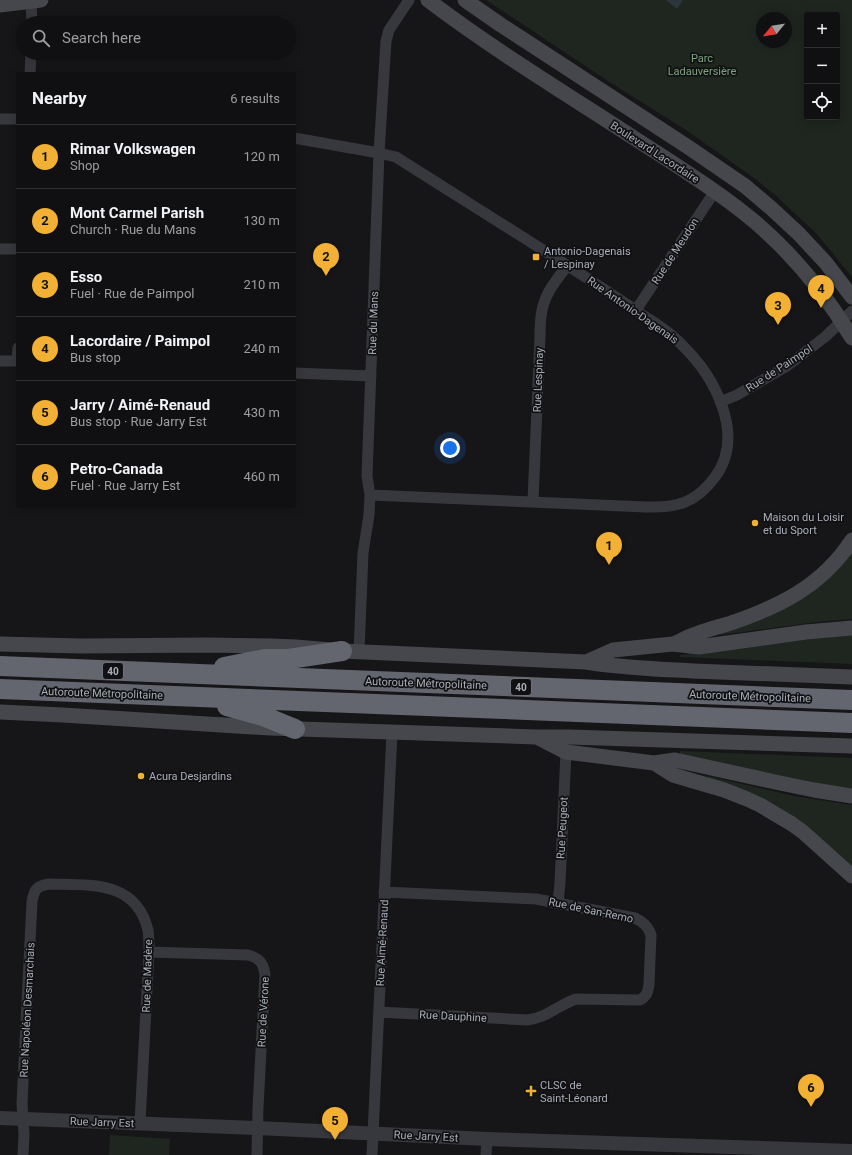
<!DOCTYPE html>
<meta charset="utf-8">
<style>
:root{--surface:#101012;--page:#1e1e20;--text:#f1f3f6;--muted:#9c9d9f;--line:#303032;--accent:#f2b134}
body{margin:0;font-family:Roboto,sans-serif;background:var(--page);color:var(--text)}
.controls{position:absolute;right:12px;top:12px;display:grid;overflow:hidden;border-radius:4px;box-shadow:0 2px 10px #0003}
.controls button{width:36px;height:36px;display:grid;place-items:center;padding:0;border:0;border-bottom:1px solid var(--line);background:var(--surface);color:var(--text);font:20px sans-serif}
.compass{position:absolute;left:756px;top:12px;width:36px;height:36px;border-radius:50%;background:var(--surface);box-shadow:0 2px 10px #0003;rotate:240deg}
.you{position:absolute;left:450px;top:448px;width:14px;height:14px;margin:-10px;border:3px solid #fff;border-radius:50%;background:#1a73e8;box-shadow:0 0 0 6px #1a73e833}
.badge{display:grid;place-items:center;width:26px;height:26px;border-radius:50%;background:var(--accent);color:#111;font-size:13px;font-weight:700}
.pin{position:absolute;translate:-50% -33px;filter:drop-shadow(0 1px 2px #0008)}
.pin::after{content:'';position:absolute;top:21px;width:14px;height:12px;background:inherit;clip-path:polygon(0 0,100% 0,50% 100%)}
.list{margin:0;padding:0;list-style:none}
h2{display:flex;justify-content:space-between;align-items:center;height:52px;margin:0;padding:0 16px;font-size:17px}
h2 small{font-size:13px;font-weight:400;color:var(--muted)}
.list li{display:grid;grid-template-columns:26px 1fr auto;gap:12px;align-items:center;box-sizing:border-box;height:64px;padding:0 16px;border-top:1px solid var(--line)}
.list b{display:block;font-size:15px;white-space:nowrap}
.list p{margin:0;font-size:13px;white-space:nowrap;color:var(--muted)}
.list em{font-size:13px;font-style:normal;color:var(--muted)}
.icon{flex:none;width:22px;height:22px;fill:none;stroke:currentColor;stroke-width:2;stroke-linecap:round;stroke-linejoin:round}
.map{position:relative;flex:none;width:852px;height:1155px;overflow:hidden}
.search{position:absolute;background:var(--surface);box-shadow:0 2px 10px #0003;left:16px;top:16px;width:280px;height:44px;display:flex;align-items:center;gap:10px;box-sizing:border-box;padding:0 14px;border-radius:22px;color:var(--muted);font-size:15px}
.panel{position:absolute;background:var(--surface);box-shadow:0 2px 10px #0003;left:16px;top:72px;width:280px;height:436px;border-radius:4px}
.map>svg:first-child{display:block}
.green{fill:#1e261f;fill-rule:evenodd}
.water{fill:#2c353c}
.lines{fill:none;stroke-linecap:round;stroke-linejoin:round}
.minor{stroke:#37383d;stroke-width:11}
.tertiary{stroke:#37383d;stroke-width:14}
.secondary{stroke:#45474d;stroke-width:15}
.motorway{stroke:#63666e;stroke-width:20}
.poi-dot{fill:#f2b134;stroke:#111113;stroke-width:1.5}
.labels{text-anchor:middle;stroke-width:3.5;stroke-linejoin:round;paint-order:stroke}
.shield{fill:#111113;stroke:#7b7e86;stroke-width:1}
.shield-label{font-size:10px;font-weight:bold;fill:#a8adb8}
.park-label{font-size:11px;fill:#7fa381;stroke:#111113}
.street-label{font-size:11px;fill:#a8adb8;stroke:#111113}
.poi-label{font-size:11px;fill:#a8adb8;stroke:#111113;text-anchor:start}
</style>
<div class="map">
<svg width="852" height="1155" viewBox="0 0 852 1155">
<rect width="100%" height="100%" fill="#161618"/>
<path class="green" d="M486,0H852V277L817,234L775,195L754,178L686,130L608,81ZM807,15H837V117H807ZM762,18H786V42H762Z
M852,551V619L816,622L721,635L720,633Z
M852,635V664L680,657V655L819,638Z
M680,751L852,758V789C794,781 737,767 680,754Z
M708,776L794,796L852,805V867L706,778Z
M110,1135L170,1139L169,1155H109Z"/>
<path class="water" d="M666,0H683L677,9Z"/>
<g class="lines">
<path class="minor" d="M31,2L32,23
M30,74L31,53
M0,119H18
M294,138L379,153L396,157C462,199 528,240 593,282C610,293 627,304 644,316C657,324 671,333 682,345C715,377 746,435 715,477C696,503 677,508 646,507L370,495
M0,249H18
M636,310L715,191
M0,361H18
M17,361L18,348
M294,373L371,376
M720,402L737,395L787,366L825,337L852,311
M533,501L540,337C540,326 540,313 544,303C548,289 559,277 567,266
M359,652L363,553L369,515L370,495L367,476L379,153L386,41L389,30L409,0
M558,903L560,883L566,752
M149,952L248,955C259,958 263,962 265,974L258,1108L257,1155
M379,1012L527,1020C547,1018 558,1005 576,999L640,1000C647,996 648,992 649,984L651,935C648,926 643,922 635,918L536,899L384,892
M23,1155L24,1135L22,1103L32,902C34,889 37,886 49,884C90,885 136,880 148,930C149,937 149,945 149,952L140,1123
M372,1155L392,732
M486,1155L487,1139"/>
<path class="tertiary" d="M0,1118L257,1128L487,1139L852,1151"/>
<path class="secondary" d="M428,0C494,50 565,93 634,138C671,162 709,185 744,213C787,247 823,290 852,338
M465,0L501,25L688,147L745,186L771,208L799,234L826,263L852,297
M0,5L41,0
M0,644L81,646L207,645L272,646L296,647L342,651L586,662C622,668 657,669 693,671C746,673 799,675 852,677
M673,644C681,641 688,636 696,634C706,630 717,627 728,624C779,607 822,586 852,540
M586,662L613,650L673,644L699,647L806,632L852,628
M0,712L63,715L270,728L536,737H569L852,746
M537,737L566,752L654,763L675,760L780,783L814,790L852,796
M654,763L673,775L724,790L747,799L760,805L792,824L803,832L852,876"/>
<path class="motorway" d="M0,666L852,700
M224,667L265,659H289L342,651
M0,689L852,723
M227,706L263,716L295,729"/>
</g>
<g class="poi-dot">
<rect x="532" y="253" width="8" height="8" rx="2"/>
<circle cx="755" cy="523" r="4"/>
<circle cx="141" cy="776" r="4"/>
<path d="M529 1085h4v4h4v4h-4v4h-4v-4h-4v-4h4z"/>
</g>
<g class="labels">
<g class="shield">
<rect x="103" y="663" width="20" height="16" rx="3"/>
<rect x="511" y="679" width="20" height="16" rx="3"/>
</g>
<g class="shield-label">
<text x="113" y="675">40</text>
<text x="521" y="691">40</text>
</g>
<g class="park-label">
<text x="702" y="62">Parc<tspan x="702" dy="13">Ladauversière</tspan></text>
</g>
<g class="street-label">
<text transform="translate(655 152) rotate(33)" y="4">Boulevard Lacordaire</text>
<text transform="translate(675 251) rotate(-57)" y="4">Rue de Meudon</text>
<text transform="translate(633 310) rotate(35)" y="4">Rue Antonio-Dagenais</text>
<text transform="translate(373 323) rotate(-88)" y="4">Rue du Mans</text>
<text transform="translate(779 368) rotate(-33)" y="4">Rue de Paimpol</text>
<text transform="translate(538 380) rotate(-88)" y="4">Rue Lespinay</text>
<text transform="translate(426 683) rotate(2)" y="4">Autoroute Métropolitaine</text>
<text transform="translate(102 693) rotate(2)" y="4">Autoroute Métropolitaine</text>
<text transform="translate(750 696) rotate(2)" y="4">Autoroute Métropolitaine</text>
<text transform="translate(562 828) rotate(-87)" y="4">Rue Peugeot</text>
<text transform="translate(591 910) rotate(12)" y="4">Rue de San-Remo</text>
<text transform="translate(382 943) rotate(-87)" y="4">Rue Aimé-Renaud</text>
<text transform="translate(147 976) rotate(-88)" y="4">Rue de Madère</text>
<text transform="translate(27 1010) rotate(-87)" y="4">Rue Napoléon Desmarchais</text>
<text transform="translate(263 1012) rotate(-87)" y="4">Rue de Vérone</text>
<text transform="translate(453 1016) rotate(3)" y="4">Rue Dauphine</text>
<text transform="translate(102 1122) rotate(2)" y="4">Rue Jarry Est</text>
<text transform="translate(426 1136) rotate(3)" y="4">Rue Jarry Est</text>
</g>
<g class="poi-label">
<text x="544" y="255">Antonio-Dagenais<tspan x="544" dy="13">/ Lespinay</tspan></text>
<text x="763" y="521">Maison du Loisir<tspan x="763" dy="13">et du Sport</tspan></text>
<text x="149" y="780">Acura Desjardins</text>
<text x="540" y="1089">CLSC de<tspan x="540" dy="13">Saint-Léonard</tspan></text>
</g>
</g>
</svg>
<div class="controls">
<button>+</button>
<button>−</button>
<button><svg class="icon" aria-label="locate" viewBox="0 0 24 24"><circle cx="12" cy="12" r="6"/><path d="M12 2v4M12 18v4M2 12h4M18 12h4"/></svg></button>
</div>
<svg class="compass" viewBox="-18 -18 36 36"><path d="M0-13l5 13h-10z" fill="#e53935"/><path d="M0 13l5-13h-10z" fill="#9c9d9f"/></svg>
<div class="you"></div>
<div class="pin badge" style="left:609px;top:565px">1</div>
<div class="pin badge" style="left:326px;top:276px">2</div>
<div class="pin badge" style="left:778px;top:325px">3</div>
<div class="pin badge" style="left:821px;top:308px">4</div>
<div class="pin badge" style="left:335px;top:1140px">5</div>
<div class="pin badge" style="left:811px;top:1107px">6</div>
<div class="search"><svg class="icon" aria-label="search" viewBox="0 0 24 24"><circle cx="10" cy="10" r="6"/><path d="M15 15l6 6"/></svg>Search here</div>
<section class="panel">
<h2>Nearby<small>6 results</small></h2>
<ul class="list">
<li><span class="badge">1</span><div><b>Rimar Volkswagen</b><p>Shop</p></div><em>120 m</em></li>
<li><span class="badge">2</span><div><b>Mont Carmel Parish</b><p>Church · Rue du Mans</p></div><em>130 m</em></li>
<li><span class="badge">3</span><div><b>Esso</b><p>Fuel · Rue de Paimpol</p></div><em>210 m</em></li>
<li><span class="badge">4</span><div><b>Lacordaire / Paimpol</b><p>Bus stop</p></div><em>240 m</em></li>
<li><span class="badge">5</span><div><b>Jarry / Aimé-Renaud</b><p>Bus stop · Rue Jarry Est</p></div><em>430 m</em></li>
<li><span class="badge">6</span><div><b>Petro-Canada</b><p>Fuel · Rue Jarry Est</p></div><em>460 m</em></li>
</ul>
</section>
</div>
